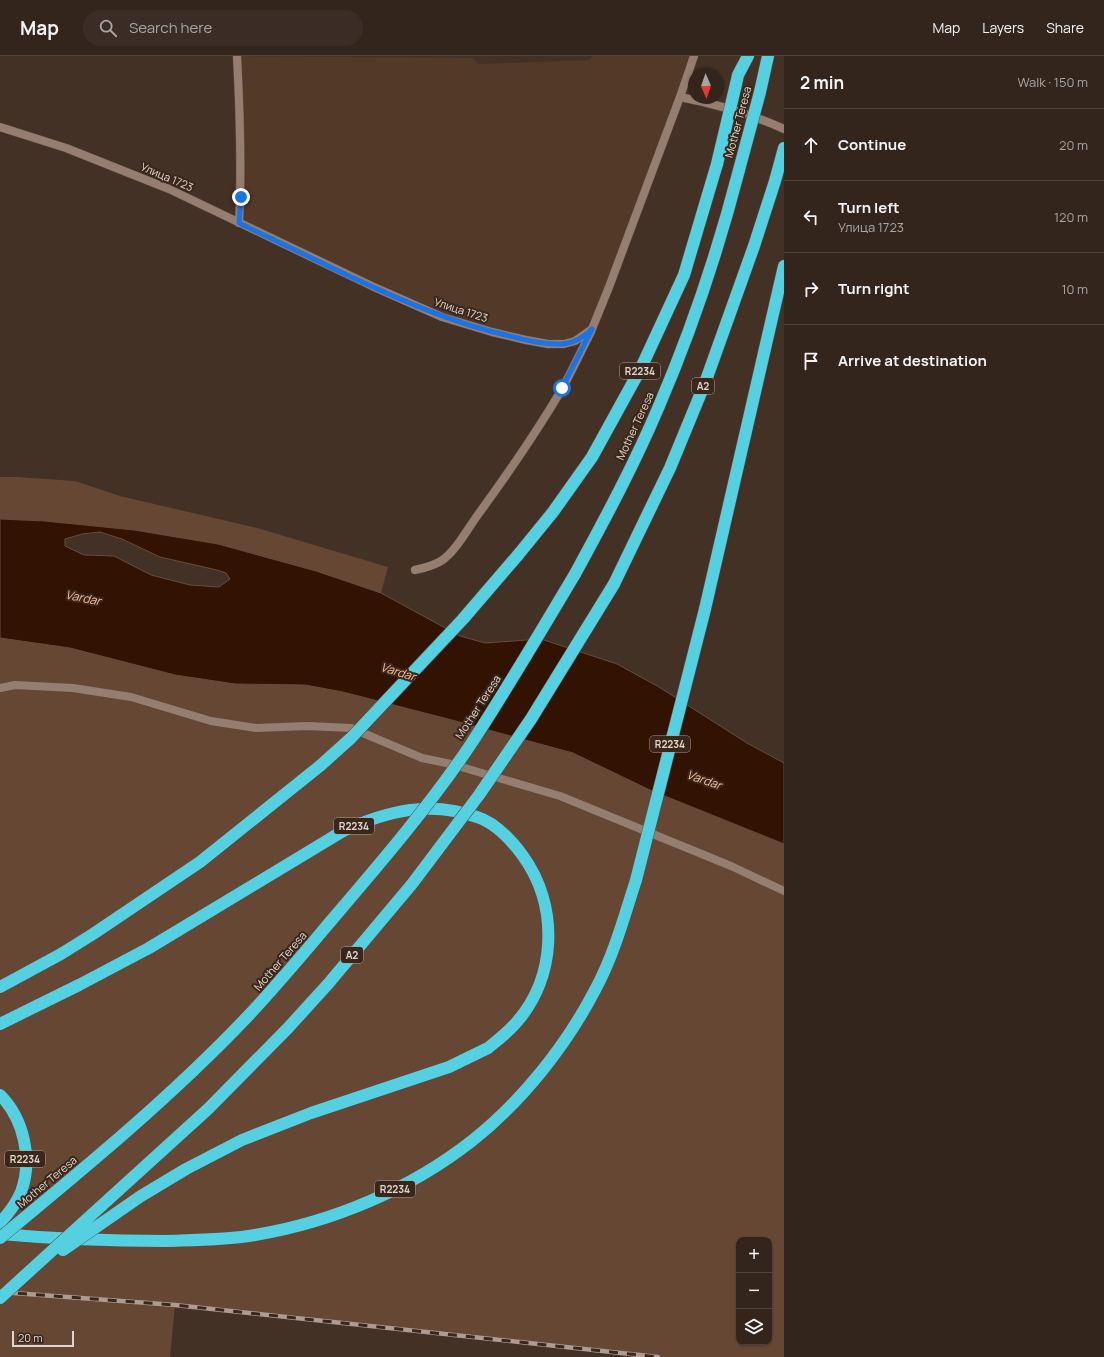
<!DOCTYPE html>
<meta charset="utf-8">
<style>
:root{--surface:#33251c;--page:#3b2d25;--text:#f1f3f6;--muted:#a9a5a3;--line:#4e423b}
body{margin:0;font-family:Manrope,sans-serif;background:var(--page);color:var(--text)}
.controls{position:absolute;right:12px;bottom:12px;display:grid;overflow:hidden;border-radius:8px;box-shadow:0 1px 3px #0004}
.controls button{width:36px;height:36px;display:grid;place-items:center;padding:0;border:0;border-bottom:1px solid var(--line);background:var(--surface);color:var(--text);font:20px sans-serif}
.compass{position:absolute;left:688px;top:12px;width:36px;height:36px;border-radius:50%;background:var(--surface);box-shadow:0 1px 3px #0004;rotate:178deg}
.scale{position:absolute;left:12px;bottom:10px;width:62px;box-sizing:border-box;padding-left:4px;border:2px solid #e1d4cc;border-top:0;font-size:11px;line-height:14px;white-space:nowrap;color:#e1d4cc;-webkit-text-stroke:3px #3a271b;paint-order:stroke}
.stop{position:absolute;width:12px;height:12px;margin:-9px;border:3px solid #1a73e8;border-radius:50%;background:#fff}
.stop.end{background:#1a73e8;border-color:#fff;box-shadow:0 1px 4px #0008}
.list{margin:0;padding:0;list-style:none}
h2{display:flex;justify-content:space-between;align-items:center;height:52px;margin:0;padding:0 16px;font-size:17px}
h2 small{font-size:13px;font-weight:400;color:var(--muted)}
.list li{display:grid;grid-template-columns:26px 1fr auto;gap:12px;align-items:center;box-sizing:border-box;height:72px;padding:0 16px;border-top:1px solid var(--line)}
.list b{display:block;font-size:15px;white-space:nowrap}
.list p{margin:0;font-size:13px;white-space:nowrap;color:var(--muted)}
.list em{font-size:13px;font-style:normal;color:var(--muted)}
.icon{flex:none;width:22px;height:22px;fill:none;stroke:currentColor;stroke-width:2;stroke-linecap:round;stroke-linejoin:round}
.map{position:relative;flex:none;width:784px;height:1301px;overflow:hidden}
header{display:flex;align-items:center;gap:24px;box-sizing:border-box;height:56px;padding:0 20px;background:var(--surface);border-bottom:1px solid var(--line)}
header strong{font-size:19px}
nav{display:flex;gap:22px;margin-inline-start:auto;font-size:14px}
.search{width:280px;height:36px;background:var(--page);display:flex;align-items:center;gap:10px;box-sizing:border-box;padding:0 14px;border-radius:22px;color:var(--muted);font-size:15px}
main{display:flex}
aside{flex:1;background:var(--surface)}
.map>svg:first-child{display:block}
.built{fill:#523928}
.green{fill:#654733;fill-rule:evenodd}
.water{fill:#321200;stroke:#664c3d;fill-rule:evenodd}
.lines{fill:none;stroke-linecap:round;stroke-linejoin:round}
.minor-casing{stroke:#5d4d42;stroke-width:9}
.motorway-casing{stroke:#5d4d42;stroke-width:13}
.minor{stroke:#957e70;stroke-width:8}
.motorway{stroke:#55d0e1;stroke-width:12}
.rail-casing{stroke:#ac9c93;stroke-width:4.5}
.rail{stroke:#3a271b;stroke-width:3;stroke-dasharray:9;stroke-linecap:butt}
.motorway-bridge-casing{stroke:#5d4d42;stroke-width:13;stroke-linecap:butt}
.motorway-bridge{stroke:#55d0e1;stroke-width:12}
.route{stroke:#1a73e8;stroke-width:5}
.labels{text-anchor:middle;stroke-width:4;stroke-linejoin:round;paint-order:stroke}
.shield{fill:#3a271b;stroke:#afa097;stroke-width:1}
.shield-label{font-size:10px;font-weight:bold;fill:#e1d4cc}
.street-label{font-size:11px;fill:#e1d4cc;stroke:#3a271b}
.water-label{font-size:12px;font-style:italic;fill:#f9bd96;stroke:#3a271b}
</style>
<header>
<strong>Map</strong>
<div class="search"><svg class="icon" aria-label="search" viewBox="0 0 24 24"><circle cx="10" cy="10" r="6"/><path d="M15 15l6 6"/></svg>Search here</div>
<nav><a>Map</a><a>Layers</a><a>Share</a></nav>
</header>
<main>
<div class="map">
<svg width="784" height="1301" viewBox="0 0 784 1301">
<rect width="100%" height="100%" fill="#443125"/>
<path class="built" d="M237,0L473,2L478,8L590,4L592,0H694L592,273L564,288L467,269L239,167Z"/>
<path class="green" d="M0,421H17L75,425L120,440L257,472L388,511L381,537L316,515L218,488L134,474L45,465L0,463Z
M0,582L70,592L175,619L235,628L305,629L343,636L452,664L573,697L650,734L784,788V1301H658L175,1249L170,1301H0ZM739,1184H769V1286H739Z"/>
<path class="water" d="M0,463L45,465L134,474L218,488L316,515L381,537L460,580L485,587L541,583L617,608L659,631L747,687L784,707V788L650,734L573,697L452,664L343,636L305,629L235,628L175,619L70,592L0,582ZM100,476L122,483L160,501L217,514L226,517L230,523L219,531L190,529L151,519L114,500L84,499L65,490V483L82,478Z"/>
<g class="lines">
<defs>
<path id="minor" d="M237,0C240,56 242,111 239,167
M680,41L694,0
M0,71L66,92L169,133L374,231L442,261L492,276L526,284L548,288H564L575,285L592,273L609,231L680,41C716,48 751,58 784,73
M415,514C424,512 433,510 441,505C455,496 467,474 477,460C507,419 536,377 562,333C572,315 581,295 591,276
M0,632L15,629L73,632L131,641L211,665L256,672L307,670L351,672L422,702L451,708L560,740L731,810L784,835"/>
<path id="motorway" d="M736,28L738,19L748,0
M760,36L768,0
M518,499L553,456L592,401L641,312L684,219L717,108
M575,518C605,463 635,407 659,350C692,273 718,195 739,114
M614,528L670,412L705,327L754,190L775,125L784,92
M705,553L784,210
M0,931L61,898L93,878L200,806L321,709L351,682
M0,968L79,929L149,892L343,775C387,755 430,744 477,761C496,767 512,785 523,800C559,850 557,922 515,968C507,977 498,984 488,992
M0,1039C24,1063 33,1104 21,1136C16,1148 8,1158 0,1167
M0,1178C55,1183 111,1185 166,1185C196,1184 226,1184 255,1179C333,1166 411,1133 473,1084C522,1045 566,990 595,934C614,899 624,861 636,824"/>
</defs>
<use href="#minor" class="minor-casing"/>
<use href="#motorway" class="motorway-casing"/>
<use href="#minor" class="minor"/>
<use href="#motorway" class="motorway"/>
<defs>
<path id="rail" d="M0,1236L175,1249L658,1301"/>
</defs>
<use href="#rail" class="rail-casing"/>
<use href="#rail" class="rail"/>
<defs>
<path id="motorway-bridge" d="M717,108L736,28
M739,114L760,36
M351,682L463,563L518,499
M636,824L705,553
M0,1182C86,1111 172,1040 248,960C279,927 307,893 336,859C383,804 430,749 471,688C507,633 541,575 575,518
M63,1194L141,1140L186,1113L242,1084L311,1057L449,1011L488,992
M0,1242L208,1053L288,972L328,928L412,828L479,739L531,663L614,528"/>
</defs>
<use href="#motorway-bridge" class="motorway-bridge-casing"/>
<use href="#motorway-bridge" class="motorway-bridge"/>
</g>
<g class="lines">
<path class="route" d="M241,141L239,167C276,185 314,203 351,221C401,244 452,267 506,279C525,284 544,289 563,288C574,287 584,281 592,273L562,332"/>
</g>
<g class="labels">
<g class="shield">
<rect x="620" y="307" width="40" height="16" rx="3"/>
<rect x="692" y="322" width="22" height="16" rx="3"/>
<rect x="650" y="680" width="40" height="16" rx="3"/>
<rect x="334" y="762" width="40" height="16" rx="3"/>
<rect x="341" y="891" width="22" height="16" rx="3"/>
<rect x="5" y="1095" width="40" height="16" rx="3"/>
<rect x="375" y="1125" width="40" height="16" rx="3"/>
</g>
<g class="shield-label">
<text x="640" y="319">R2234</text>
<text x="703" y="334">A2</text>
<text x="670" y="692">R2234</text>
<text x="354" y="774">R2234</text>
<text x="352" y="903">A2</text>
<text x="25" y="1107">R2234</text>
<text x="395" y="1137">R2234</text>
</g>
<g class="street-label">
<text transform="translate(738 66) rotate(-75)" y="4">Mother Teresa</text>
<text transform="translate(167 121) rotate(23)" y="4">Улица 1723</text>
<text transform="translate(461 254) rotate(18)" y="4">Улица 1723</text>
<text transform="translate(635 370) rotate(-65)" y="4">Mother Teresa</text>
<text transform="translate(478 651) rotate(-57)" y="4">Mother Teresa</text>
<text transform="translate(280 905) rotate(-49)" y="4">Mother Teresa</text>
<text transform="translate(47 1126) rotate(-40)" y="4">Mother Teresa</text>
</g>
<g class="water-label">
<text transform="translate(83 542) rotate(11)" y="4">Vardar</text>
<text transform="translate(398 616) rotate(17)" y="4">Vardar</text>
<text transform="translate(704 724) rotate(19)" y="4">Vardar</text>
</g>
</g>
</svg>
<div class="controls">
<button>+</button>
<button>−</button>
<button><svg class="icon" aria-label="layers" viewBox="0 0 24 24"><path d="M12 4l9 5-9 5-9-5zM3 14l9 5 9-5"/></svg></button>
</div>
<svg class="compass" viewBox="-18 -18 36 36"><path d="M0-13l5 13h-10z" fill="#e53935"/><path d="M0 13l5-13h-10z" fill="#a9a5a3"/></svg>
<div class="scale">20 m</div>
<div class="stop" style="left:562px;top:332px"></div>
<div class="stop end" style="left:241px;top:141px"></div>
</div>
<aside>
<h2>2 min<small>Walk · 150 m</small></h2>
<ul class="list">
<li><svg class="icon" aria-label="ahead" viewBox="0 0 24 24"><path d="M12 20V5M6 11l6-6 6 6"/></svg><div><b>Continue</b></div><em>20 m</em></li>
<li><svg class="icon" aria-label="left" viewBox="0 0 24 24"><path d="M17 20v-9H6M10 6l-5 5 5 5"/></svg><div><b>Turn left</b><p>Улица 1723</p></div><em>120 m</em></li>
<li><svg class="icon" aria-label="right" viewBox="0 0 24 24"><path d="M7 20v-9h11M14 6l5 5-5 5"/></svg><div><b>Turn right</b></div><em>10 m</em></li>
<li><svg class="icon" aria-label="arrive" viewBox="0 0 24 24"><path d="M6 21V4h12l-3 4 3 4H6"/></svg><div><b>Arrive at destination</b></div></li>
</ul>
</aside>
</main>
